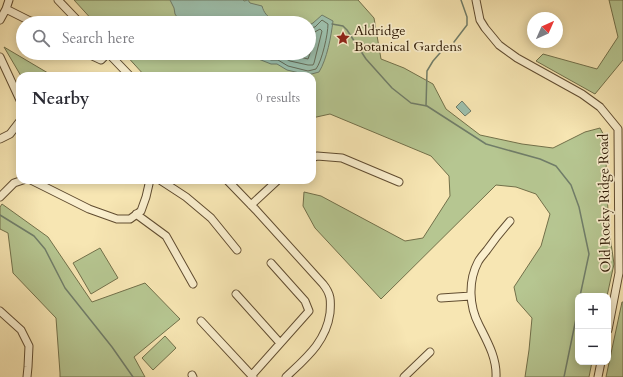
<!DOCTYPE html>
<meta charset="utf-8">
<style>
:root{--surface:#fff;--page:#f2f2f3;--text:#2b2b33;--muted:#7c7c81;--line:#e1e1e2}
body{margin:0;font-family:Cardo,serif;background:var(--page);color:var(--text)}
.controls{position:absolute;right:12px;bottom:12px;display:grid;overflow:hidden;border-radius:8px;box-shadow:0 2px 10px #0003}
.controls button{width:36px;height:36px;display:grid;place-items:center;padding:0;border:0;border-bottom:1px solid var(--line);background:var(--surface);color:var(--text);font:20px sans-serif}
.compass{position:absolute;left:527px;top:12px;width:36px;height:36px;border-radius:50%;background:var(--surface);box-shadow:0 2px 10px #0003;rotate:45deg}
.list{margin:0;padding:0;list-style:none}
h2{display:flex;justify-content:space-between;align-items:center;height:52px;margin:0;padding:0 16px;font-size:17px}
h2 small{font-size:13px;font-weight:400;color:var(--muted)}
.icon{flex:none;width:22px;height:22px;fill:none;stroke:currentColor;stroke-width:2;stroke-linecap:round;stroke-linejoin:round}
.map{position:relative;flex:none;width:623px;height:377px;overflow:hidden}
.search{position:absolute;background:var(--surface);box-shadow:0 2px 10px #0003;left:16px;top:16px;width:300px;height:44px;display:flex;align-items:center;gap:10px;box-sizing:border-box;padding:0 14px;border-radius:22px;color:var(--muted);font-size:15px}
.panel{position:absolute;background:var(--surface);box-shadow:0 2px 10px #0003;left:16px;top:72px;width:300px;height:112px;border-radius:12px}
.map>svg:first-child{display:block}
.green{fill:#b6c691;stroke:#72704a}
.water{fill:#9dc0ad;stroke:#707d69}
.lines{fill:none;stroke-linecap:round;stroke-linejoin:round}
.shore{stroke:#656c58;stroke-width:1}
.stream{stroke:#707d69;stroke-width:1.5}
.minor-casing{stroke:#604c30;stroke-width:9}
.minor{stroke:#faefce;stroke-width:7}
.labels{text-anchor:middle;stroke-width:3.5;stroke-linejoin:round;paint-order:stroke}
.poi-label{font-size:14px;fill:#2d1904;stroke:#faefce;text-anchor:start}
.street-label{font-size:14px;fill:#2d1904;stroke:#faefce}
</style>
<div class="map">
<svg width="623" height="377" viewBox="0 0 623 377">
<rect width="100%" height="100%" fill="#f7e6b3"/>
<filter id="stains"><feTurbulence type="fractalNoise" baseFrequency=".005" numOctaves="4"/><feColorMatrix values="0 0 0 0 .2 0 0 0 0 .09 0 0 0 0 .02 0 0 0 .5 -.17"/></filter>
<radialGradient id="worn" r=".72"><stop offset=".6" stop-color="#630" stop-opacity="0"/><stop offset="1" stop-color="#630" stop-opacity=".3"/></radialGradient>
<path class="green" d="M74,0H358L374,18L381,59L404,68L433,84L446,109L480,135L522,144L553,148L585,132L600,128L607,141L606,174L609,229L614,264L607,296H578V362H592L589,377H525L529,350L532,318L517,301L514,287L541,246L550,214L536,194L516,187L496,185L381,299L315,228L303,206L304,192L321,196L405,241L423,238L450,196L449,176L431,156L330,114L312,118V76H145L124,53H309V23H95Z
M609,0H623V60L595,94L536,61L543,54L597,69L618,37Z
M4,47L53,76H21Z
M2,204L48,237L92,302L145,283L180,319L134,357L145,377H60V373L56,318L13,273L8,233L0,229V207Z
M100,248L118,278L91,294L73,263Z
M622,302H623V377H606Z
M165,336L176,348L153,370L142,358Z"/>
<path class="water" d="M170,0H243L244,1L248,0L250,3L262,6C264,13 267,16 273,20C278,18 284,19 287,23H181L175,14L174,8Z
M322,15L333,21C331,37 327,59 319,72L308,75L287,70L277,64H271L251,56H236L228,53H309V25L313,23Z
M462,101L471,111L465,116L456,107Z"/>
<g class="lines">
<path class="shore" d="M255,53L271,60H278L288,66L308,71L316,69C322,61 328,34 328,24L322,20L315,27L309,28
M268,53L273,55L280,56L290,61L308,65H313L314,63L322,31L320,29L313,33L309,34
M288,53L292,55L308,59L314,42L313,40H309"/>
<path class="stream" d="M332,24L343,26L347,30L366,59L392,88L411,103L427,106L486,144L540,159L556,166L571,185L579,207L589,254L580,296
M454,42L467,25V17L461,0
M426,106L427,71L433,61L440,53
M0,215L34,236L45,249L65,288L112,347L133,377
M564,377L578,309"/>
<defs>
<path id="minor" d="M58,0L80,23
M476,0L480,20L485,28L499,45L517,58L582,94L600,107L618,129L619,273L608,330
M6,9L34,23
M0,20L6,9L9,0
M86,53L101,60L108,53
M108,53L130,76
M0,57L20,100
M0,139L10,134L20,121
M312,158L317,156L342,158L399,182
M31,180L89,209L117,219H130L141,211L146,197L149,184V180
M160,180L186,197L211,218L237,250
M227,180L256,210L323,284C331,294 331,300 330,313C326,342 306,358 286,377
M0,197L14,183L23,180
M251,205L278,180
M136,214L166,236L193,284
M236,294L280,343
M441,298L471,296
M0,311L21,330L29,346L28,367L27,377
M201,321L253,377
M192,375L193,377
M252,375L309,311L305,301L271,263
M404,377L430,352
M496,377C497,358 487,341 479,325C469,306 468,281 478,262C480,258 484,254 487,250C494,240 502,230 510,221
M598,377L601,362"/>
</defs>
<use href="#minor" class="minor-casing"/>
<use href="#minor" class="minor"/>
</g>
<defs>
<symbol id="sight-bare" viewBox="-9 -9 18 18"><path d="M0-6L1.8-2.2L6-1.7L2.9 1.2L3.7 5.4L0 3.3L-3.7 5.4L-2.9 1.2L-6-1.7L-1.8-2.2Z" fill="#8f2418" stroke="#faefce" stroke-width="2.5" paint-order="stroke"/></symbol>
</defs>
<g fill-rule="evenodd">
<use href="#sight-bare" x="333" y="28" width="20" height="20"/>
</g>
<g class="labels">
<g class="poi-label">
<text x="354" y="35">Aldridge<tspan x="354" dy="16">Botanical Gardens</tspan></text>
</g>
<g class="street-label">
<text transform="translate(604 203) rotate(-91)" y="5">Old Rocky Ridge Road</text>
</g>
</g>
<rect width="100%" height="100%" filter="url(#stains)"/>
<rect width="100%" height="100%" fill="url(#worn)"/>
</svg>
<div class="controls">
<button>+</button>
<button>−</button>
</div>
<svg class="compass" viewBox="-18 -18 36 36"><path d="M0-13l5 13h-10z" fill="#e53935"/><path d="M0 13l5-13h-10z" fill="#7c7c81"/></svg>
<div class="search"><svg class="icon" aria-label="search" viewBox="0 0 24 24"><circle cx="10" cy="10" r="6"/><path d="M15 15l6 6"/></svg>Search here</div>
<section class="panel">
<h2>Nearby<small>0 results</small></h2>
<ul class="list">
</ul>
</section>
</div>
